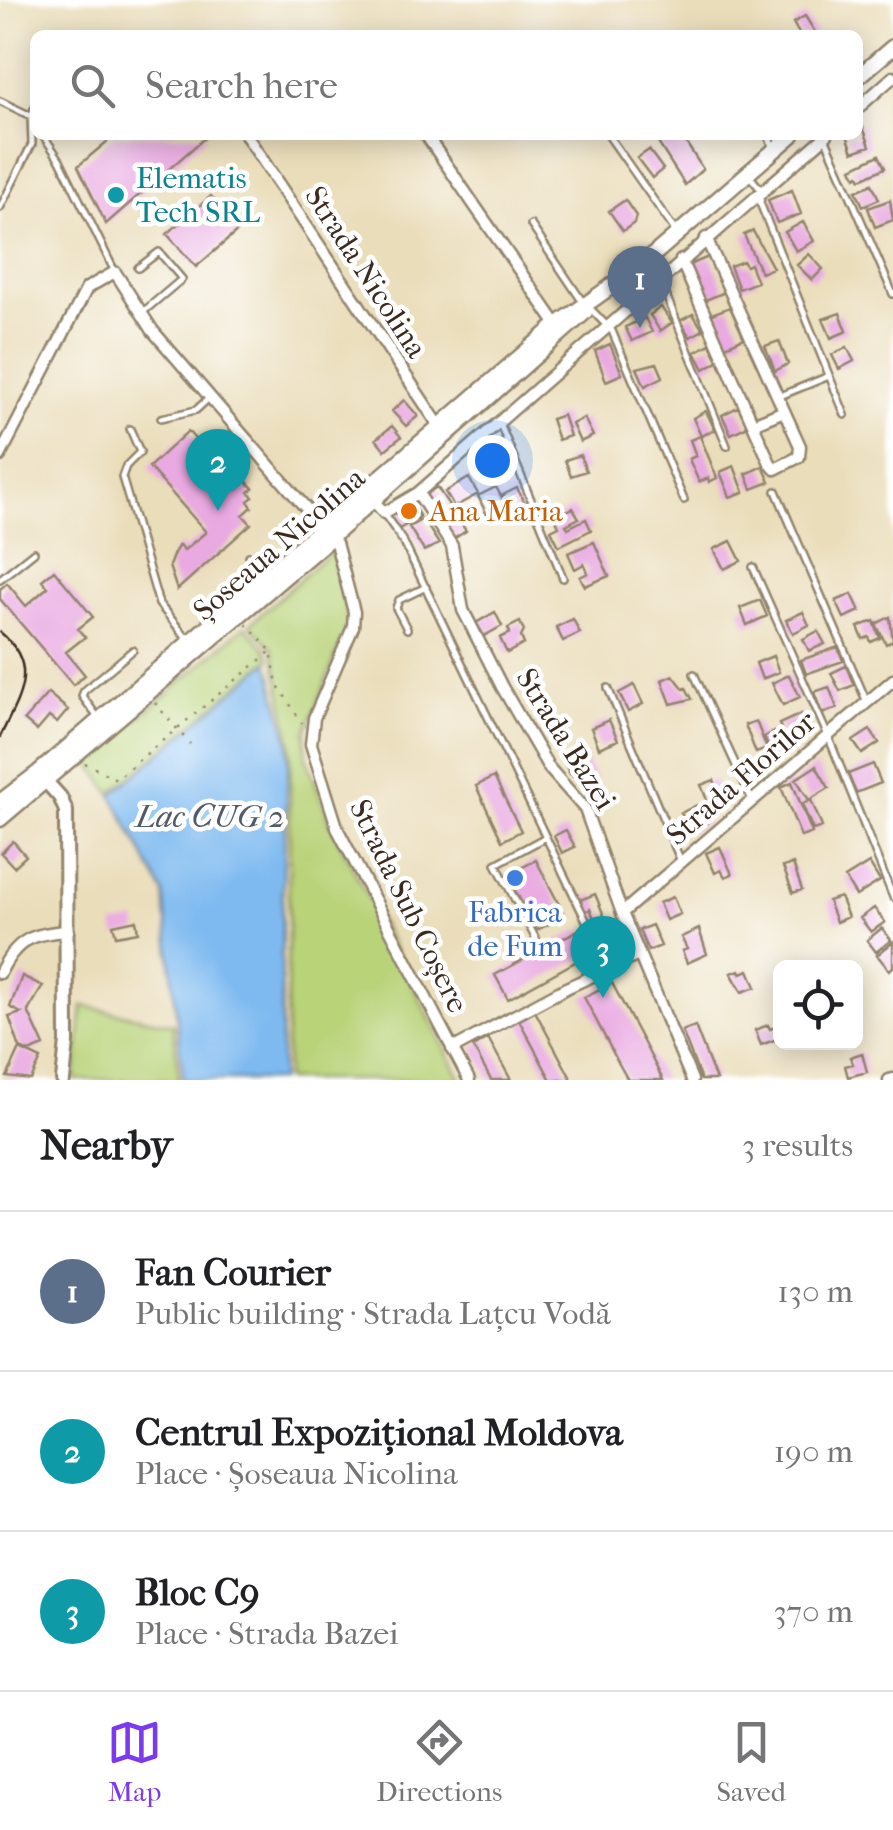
<!DOCTYPE html>
<meta charset="utf-8">
<style>
:root{--surface:#fff;--page:#f2f2f2;--text:#202124;--muted:#757577;--line:#e0e0e0;--accent:#7c3aed}
body{margin:0;font-family:"IM FELL French Canon",serif;background:var(--page);color:var(--text)}
.controls{position:absolute;right:30px;bottom:30px;display:grid;overflow:hidden;border-radius:15px;box-shadow:0 5px 25px #0003}
.controls button{width:90px;height:90px;display:grid;place-items:center;padding:0;border:0;border-bottom:2px solid var(--line);background:var(--surface);color:var(--text);font:50px sans-serif}
.you{position:absolute;left:492px;top:460px;width:35px;height:35px;margin:-25px;border:8px solid #fff;border-radius:50%;background:#1a73e8;box-shadow:0 0 0 15px #1a73e833}
.badge{display:grid;place-items:center;width:65px;height:65px;border-radius:50%;background:var(--accent);color:#fff;font-size:32px;font-weight:700}
.pin{position:absolute;translate:-50% -82px;filter:drop-shadow(0 2px 5px #0008)}
.pin::after{content:'';position:absolute;top:52px;width:35px;height:30px;background:inherit;clip-path:polygon(0 0,100% 0,50% 100%)}
.list{margin:0;padding:0;list-style:none}
h2{display:flex;justify-content:space-between;align-items:center;height:130px;margin:0;padding:0 40px;font-size:42px}
h2 small{font-size:32px;font-weight:400;color:var(--muted)}
.list li{display:grid;grid-template-columns:65px 1fr auto;gap:30px;align-items:center;box-sizing:border-box;height:160px;padding:0 40px;border-top:2px solid var(--line)}
.list b{display:block;font-size:38px;white-space:nowrap}
.list p{margin:0;font-size:32px;white-space:nowrap;color:var(--muted)}
.list em{font-size:32px;font-style:normal;color:var(--muted)}
.icon{flex:none;width:55px;height:55px;fill:none;stroke:currentColor;stroke-width:2;stroke-linecap:round;stroke-linejoin:round}
.map{position:relative;flex:none;width:893px;height:1080px;overflow:hidden}
.search{position:absolute;background:var(--surface);box-shadow:0 5px 25px #0003;left:30px;right:30px;top:30px;height:110px;display:flex;align-items:center;gap:25px;box-sizing:border-box;padding:0 35px;border-radius:15px;color:var(--muted);font-size:38px}
.sheet{height:610px;background:var(--surface)}
nav{display:flex;justify-content:space-around;align-items:center;box-sizing:border-box;height:140px;border-top:2px solid var(--line);background:var(--surface);font-size:28px;color:var(--muted)}
nav a{display:grid;justify-items:center;gap:5px}
nav .on{color:var(--accent)}
.map>svg:first-child{display:block}
.green{fill:#b9d379;stroke:#7a7e4c;stroke-width:2.5}
.water{fill:#7ebaf0;stroke:#5c7287;stroke-width:2.5}
.building{fill:#e9a9e1}
.lines{fill:none;stroke-linecap:round;stroke-linejoin:round}
.service-casing{stroke:#92846c;stroke-width:10}
.minor-casing{stroke:#92846c;stroke-width:15}
.tertiary-casing{stroke:#92846c;stroke-width:18}
.secondary-casing{stroke:#92846c;stroke-width:19}
.path{stroke:#92846c;stroke-width:2.5;stroke-dasharray:2.5 8;stroke-linecap:butt}
.service{stroke:#fff;stroke-width:5}
.minor{stroke:#fff;stroke-width:10}
.tertiary{stroke:#fff;stroke-width:12}
.secondary{stroke:#fff;stroke-width:14}
.tram{stroke:#3b2a1e;stroke-width:2.5}
.culture-dot{fill:#0f9aa8;stroke:#fff;stroke-width:4}
.food-dot{fill:#e8710a;stroke:#fff;stroke-width:4}
.shop-dot{fill:#3f7fe0;stroke:#fff;stroke-width:4}
.labels{text-anchor:middle;stroke-width:9;stroke-linejoin:round;paint-order:stroke}
.culture-label{font-size:30px;fill:#0d838f;stroke:#fff;text-anchor:start}
.street-label{font-size:30px;fill:#3b2a1e;stroke:#fff}
.food-label{font-size:30px;fill:#c56008;stroke:#fff;text-anchor:start}
.shop-label{font-size:30px;fill:#366cbe;stroke:#fff}
.water-label{font-size:32px;font-style:italic;fill:#525c68;stroke:#fff}
</style>
<div class="map">
<svg width="893" height="1080" viewBox="0 0 893 1080">
<rect width="100%" height="100%" fill="#fff"/>
<filter id="ink" filterUnits="userSpaceOnUse"><feTurbulence type="fractalNoise" baseFrequency=".01" numOctaves="2"/><feDisplacementMap in="SourceGraphic" scale="20" xChannelSelector="R" yChannelSelector="G"/><feConvolveMatrix kernelMatrix="1 2 1 2 8 2 1 2 1" color-interpolation-filters="sRGB"/></filter>
<filter id="wash" filterUnits="userSpaceOnUse"><feTurbulence type="fractalNoise" baseFrequency=".0048" numOctaves="4" result="noise"/><feDisplacementMap in="SourceGraphic" scale="40" xChannelSelector="R" yChannelSelector="G"/><feGaussianBlur stdDeviation="2.25" result="paint"/><feColorMatrix in="noise" values="0 0 0 0 0 0 0 0 0 0 0 0 0 0 0 0 0 1.4 0 .05"/><feComposite in="paint" operator="in"/></filter>
<g filter="url(#wash)">
<rect width="100%" height="100%" fill="#eaddba"/>
<path class="green" d="M332,550L349,623L306,732V757L331,825L461,1080H286L291,742L273,649L250,624Z
M245,626L267,650L270,659L111,794L89,761Z
M83,1006L173,1024L179,1080H75Z"/>
<path class="water" d="M268,662L289,743L282,908L281,1080H183L164,894L112,795Z"/>
<g id="blocks">
<path class="building" d="M805,16L817,35H800L793,23Z
M861,122L870,146L853,152L847,135H858V124Z
M115,135H208L106,224L78,166Z
M653,135H681L703,169L685,185Z
M649,150L663,169L652,178L637,158Z
M879,155L885,168L861,179L859,175L856,177L852,168Z
M872,184L879,199L863,206L856,191Z
M792,190L801,214L777,223L768,200Z
M211,196L239,230L196,267L167,234Z
M625,200L636,216L634,223L623,231L609,211Z
M890,200L893,220L875,227L868,208Z
M803,222L814,241L796,251L785,232Z
M753,231L773,268L761,273L744,235Z
M809,254L823,269L812,280L797,265Z
M711,256L725,292L703,301L689,265Z
M743,261L746,266L750,264L757,282L739,289L730,266Z
M661,307L672,323L660,331L650,315Z
M730,307L744,338L723,347L709,315Z
M840,313L847,331L831,338L823,319Z
M693,314L703,330L690,337L680,321Z
M645,318L652,332L632,341L625,327Z
M779,341L788,364L775,371L765,346Z
M610,344L622,374L606,381L595,351Z
M710,344L719,360L704,369L695,352Z
M847,347L854,361L839,369L832,355Z
M657,363L663,377L645,386L637,368Z
M404,400L418,416L406,426L392,411Z
M738,407L748,426L731,434L722,415Z
M706,411L715,430L701,436L693,418Z
M563,415L570,436L558,440L551,419Z
M584,418L593,436L580,442L572,424Z
M392,426L401,437L385,450L376,439Z
M188,431L238,489L246,481L253,488L249,492L253,497L248,501L252,507L243,515L251,524L177,590L169,566L174,553L179,545L184,550L206,532L149,467Z
M700,436L717,478L709,482L708,478L699,482L689,459L696,456L690,440Z
M498,444L511,473L498,479L485,449Z
M580,455L586,471L571,476L565,460Z
M734,466L744,492L730,497L720,472Z
M763,466L770,482L752,489L746,474Z
M469,478L478,494L454,507L445,492Z
M437,487L466,531L452,540L423,496Z
M496,487L506,505L487,515L478,496Z
M517,488L528,509L514,516L503,495Z
M412,504L420,517L399,529L391,517Z
M573,508L579,518L566,525L568,528L586,519L591,530L559,546L551,530L559,526L555,517Z
M423,519L439,544L424,551L409,527Z
M731,541L741,561L724,569L714,549Z
M594,542L609,576L585,586L580,577L588,573L584,564L575,569L568,553Z
M54,570L93,617L78,629L85,637L66,652L85,675L73,685L0,599V589L7,583L26,606L48,587L42,580Z
M852,594L860,611L844,618L836,601Z
M760,600L767,616L747,625L740,608Z
M495,612L502,626L484,636L476,623Z
M803,612L809,625L793,633L786,620Z
M890,617L893,641L886,644L876,624Z
M573,619L580,633L563,641L556,627Z
M874,621L880,638L871,642L869,637L863,639L858,627Z
M520,622L524,631L521,637L524,644L507,653L500,638L510,633L508,628Z
M818,631L825,644L809,651L803,639Z
M838,647L843,661L806,674L801,660Z
M773,656L779,672L762,679L756,663Z
M846,666L854,685L840,691L831,673Z
M673,675L684,689L686,688L692,699L671,704L662,680Z
M789,675L800,697L783,705L772,683Z
M634,685L643,704L628,712L619,693Z
M829,687L837,708L822,714L814,692Z
M48,693L68,710L57,723L49,717L37,731L24,720Z
M801,714L809,731L787,741L779,724Z
M609,720L618,740L599,748L591,728Z
M756,721L767,749L756,753L745,725Z
M870,730L879,743L862,754L853,741Z
M777,731L786,753L773,758L764,737Z
M585,758L597,784L586,788L582,780L570,774L566,766Z
M873,764L881,783L856,793L848,774Z
M816,766L829,788L809,800L796,779Z
M494,777L521,831L502,841L476,786Z
M714,780L725,808L712,813L701,785Z
M792,782L812,833L801,837L781,787Z
M811,800L822,827L813,830L802,804Z
M697,805L706,823L690,831L681,813Z
M566,830L575,847L562,853L554,836Z
M13,841L26,856L14,867L1,853Z
M720,847L732,874L725,877L721,870L715,873L706,853Z
M536,860L565,916L537,930L512,885L515,883L510,874Z
M869,863L880,881L856,896L845,878Z
M793,864L802,890L793,893L783,867Z
M595,894L610,930L601,934L590,909L585,912L580,900Z
M673,897L680,914L666,920L659,903Z
M840,897L848,917L836,922L828,901Z
M874,908L885,922L871,932L860,918Z
M136,920L138,932L116,936L113,925Z
M652,925L661,946L648,951L639,930Z
M882,928L891,940L876,952L867,940Z
M580,929L593,952L508,999L495,975Z
M699,929L707,954L687,963L682,951L687,949L681,937Z
M893,942V967L889,970L877,955Z
M740,970L741,973L749,970L756,987L742,992L731,973Z
M22,976L43,986L28,1011L44,1046L29,1052L20,1048L9,1017L21,1013L10,1007Z
M612,983L647,1049L663,1080H628L619,1064L584,997Z
M535,1011L566,1069L572,1080H551L519,1020Z
M768,1025L770,1029L776,1027L780,1038L761,1045L755,1030Z
M695,1026L716,1080H701L682,1031Z
M488,1038L511,1080H491L473,1047Z
M20,1049L41,1059L31,1080L7,1077Z
M862,1053L867,1072L848,1077L845,1066L853,1064L850,1057Z"/>
</g>
</g>
<g filter="url(#ink)">
<use href="#blocks" fill-opacity="0" stroke="#92846c" stroke-width="2.5"/>
<g class="lines">
<defs>
<path id="service" d="M0,101L31,116L35,122
M43,135L60,160L115,272
M608,135L676,232
M767,135L774,147
M825,137L893,294
M748,174L762,191L760,203L845,415
M0,208L32,144L31,116L35,107
M531,225L580,298L612,331L684,500
M644,263L662,285L727,446
M138,268L159,252L182,279L143,312
M780,396L829,376
M161,418L196,410L209,398
M500,424L563,578
M130,429L140,452L126,466L122,477L159,604L189,641
M776,491L866,700
M385,515L404,543L595,939
M249,556L264,572
M753,567L828,736L893,897
M0,579L34,552
M407,629L396,608L399,600L426,587
M694,674L751,798
M608,688L680,859
M99,719L82,696L84,691L133,650
M537,941L496,864L546,837"/>
<path id="minor" d="M858,108L893,77
M246,135L442,430
M426,135L557,325
M681,260L770,463L775,469L799,457L800,446L706,238
M753,424L784,411
M0,456L87,288L115,272L153,331L336,543L354,612L353,627L314,718L311,744L338,830L469,1080
M418,493L452,546L463,610L502,687L549,768L585,809L622,913L692,1080
M369,495L384,513L418,493L827,135
M622,913L893,680
M0,973C16,940 32,933 68,931
M452,1049L566,988L639,955
M889,1080L893,1079"/>
<path id="tertiary" d="M41,776L60,797L66,811L67,1042L63,1080"/>
<path id="secondary" d="M858,77L893,47
M0,802L38,773L557,325L644,263L792,135
M0,819L330,538L585,312"/>
</defs>
<use href="#service" class="service-casing"/>
<use href="#minor" class="minor-casing"/>
<use href="#tertiary" class="tertiary-casing"/>
<use href="#secondary" class="secondary-casing"/>
<path class="path" d="M246,624L271,651L277,684L302,723
M155,703L190,744
M85,763L116,779L271,651"/>
<use href="#service" class="service"/>
<use href="#minor" class="minor"/>
<use href="#tertiary" class="tertiary"/>
<use href="#secondary" class="secondary"/>
<path class="tram" d="M0,632C41,666 19,697 0,737"/>
</g>
</g>
<circle class="culture-dot" cx="116" cy="195" r="10"/>
<circle class="food-dot" cx="409" cy="511" r="10"/>
<circle class="shop-dot" cx="515" cy="878" r="10"/>
<g class="labels">
<g class="culture-label">
<text x="136" y="188">Elematis<tspan x="136" dy="34">Tech SRL</tspan></text>
</g>
<g class="street-label">
<text transform="translate(366 272) rotate(57)" y="10">Strada Nicolina</text>
<text transform="translate(279 544) rotate(-41)" y="10">Șoseaua Nicolina</text>
<text transform="translate(566 739) rotate(58)" y="10">Strada Bazei</text>
<text transform="translate(741 778) rotate(-41)" y="10">Strada Florilor</text>
<text transform="translate(409 906) rotate(64)" y="10">Strada Sub Coșere</text>
</g>
<g class="food-label">
<text x="429" y="521">Ana Maria</text>
</g>
<g class="shop-label">
<text x="515" y="922">Fabrica<tspan x="515" dy="34">de Fum</tspan></text>
</g>
<g class="water-label">
<text x="210" y="827">Lac CUG 2</text>
</g>
</g>
</svg>
<div class="controls">
<button><svg class="icon" aria-label="locate" viewBox="0 0 24 24"><circle cx="12" cy="12" r="6"/><path d="M12 2v4M12 18v4M2 12h4M18 12h4"/></svg></button>
</div>
<div class="you"></div>
<div class="pin badge" style="left:640px;top:328px;background:#5c6f8a">1</div>
<div class="pin badge" style="left:218px;top:511px;background:#0f9aa8">2</div>
<div class="pin badge" style="left:603px;top:998px;background:#0f9aa8">3</div>
<div class="search"><svg class="icon" aria-label="search" viewBox="0 0 24 24"><circle cx="10" cy="10" r="6"/><path d="M15 15l6 6"/></svg>Search here</div>
</div>
<section class="sheet">
<h2>Nearby<small>3 results</small></h2>
<ul class="list">
<li><span class="badge" style="background:#5c6f8a">1</span><div><b>Fan Courier</b><p>Public building · Strada Lațcu Vodă</p></div><em>130 m</em></li>
<li><span class="badge" style="background:#0f9aa8">2</span><div><b>Centrul Expozițional Moldova</b><p>Place · Șoseaua Nicolina</p></div><em>190 m</em></li>
<li><span class="badge" style="background:#0f9aa8">3</span><div><b>Bloc C9</b><p>Place · Strada Bazei</p></div><em>370 m</em></li>
</ul>
</section>
<nav>
<a class="on"><svg class="icon" aria-label="map" viewBox="0 0 24 24"><path d="M3 6l6-2 6 2 6-2v14l-6 2-6-2-6 2zM9 4v14M15 6v14"/></svg>Map</a>
<a><svg class="icon" aria-label="directions" viewBox="0 0 24 24"><path d="M12 3l9 9-9 9-9-9zM9 14v-3h6M13 9l2 2-2 2"/></svg>Directions</a>
<a><svg class="icon" aria-label="saved" viewBox="0 0 24 24"><path d="M7 4h10v16l-5-4-5 4z"/></svg>Saved</a>
</nav>
